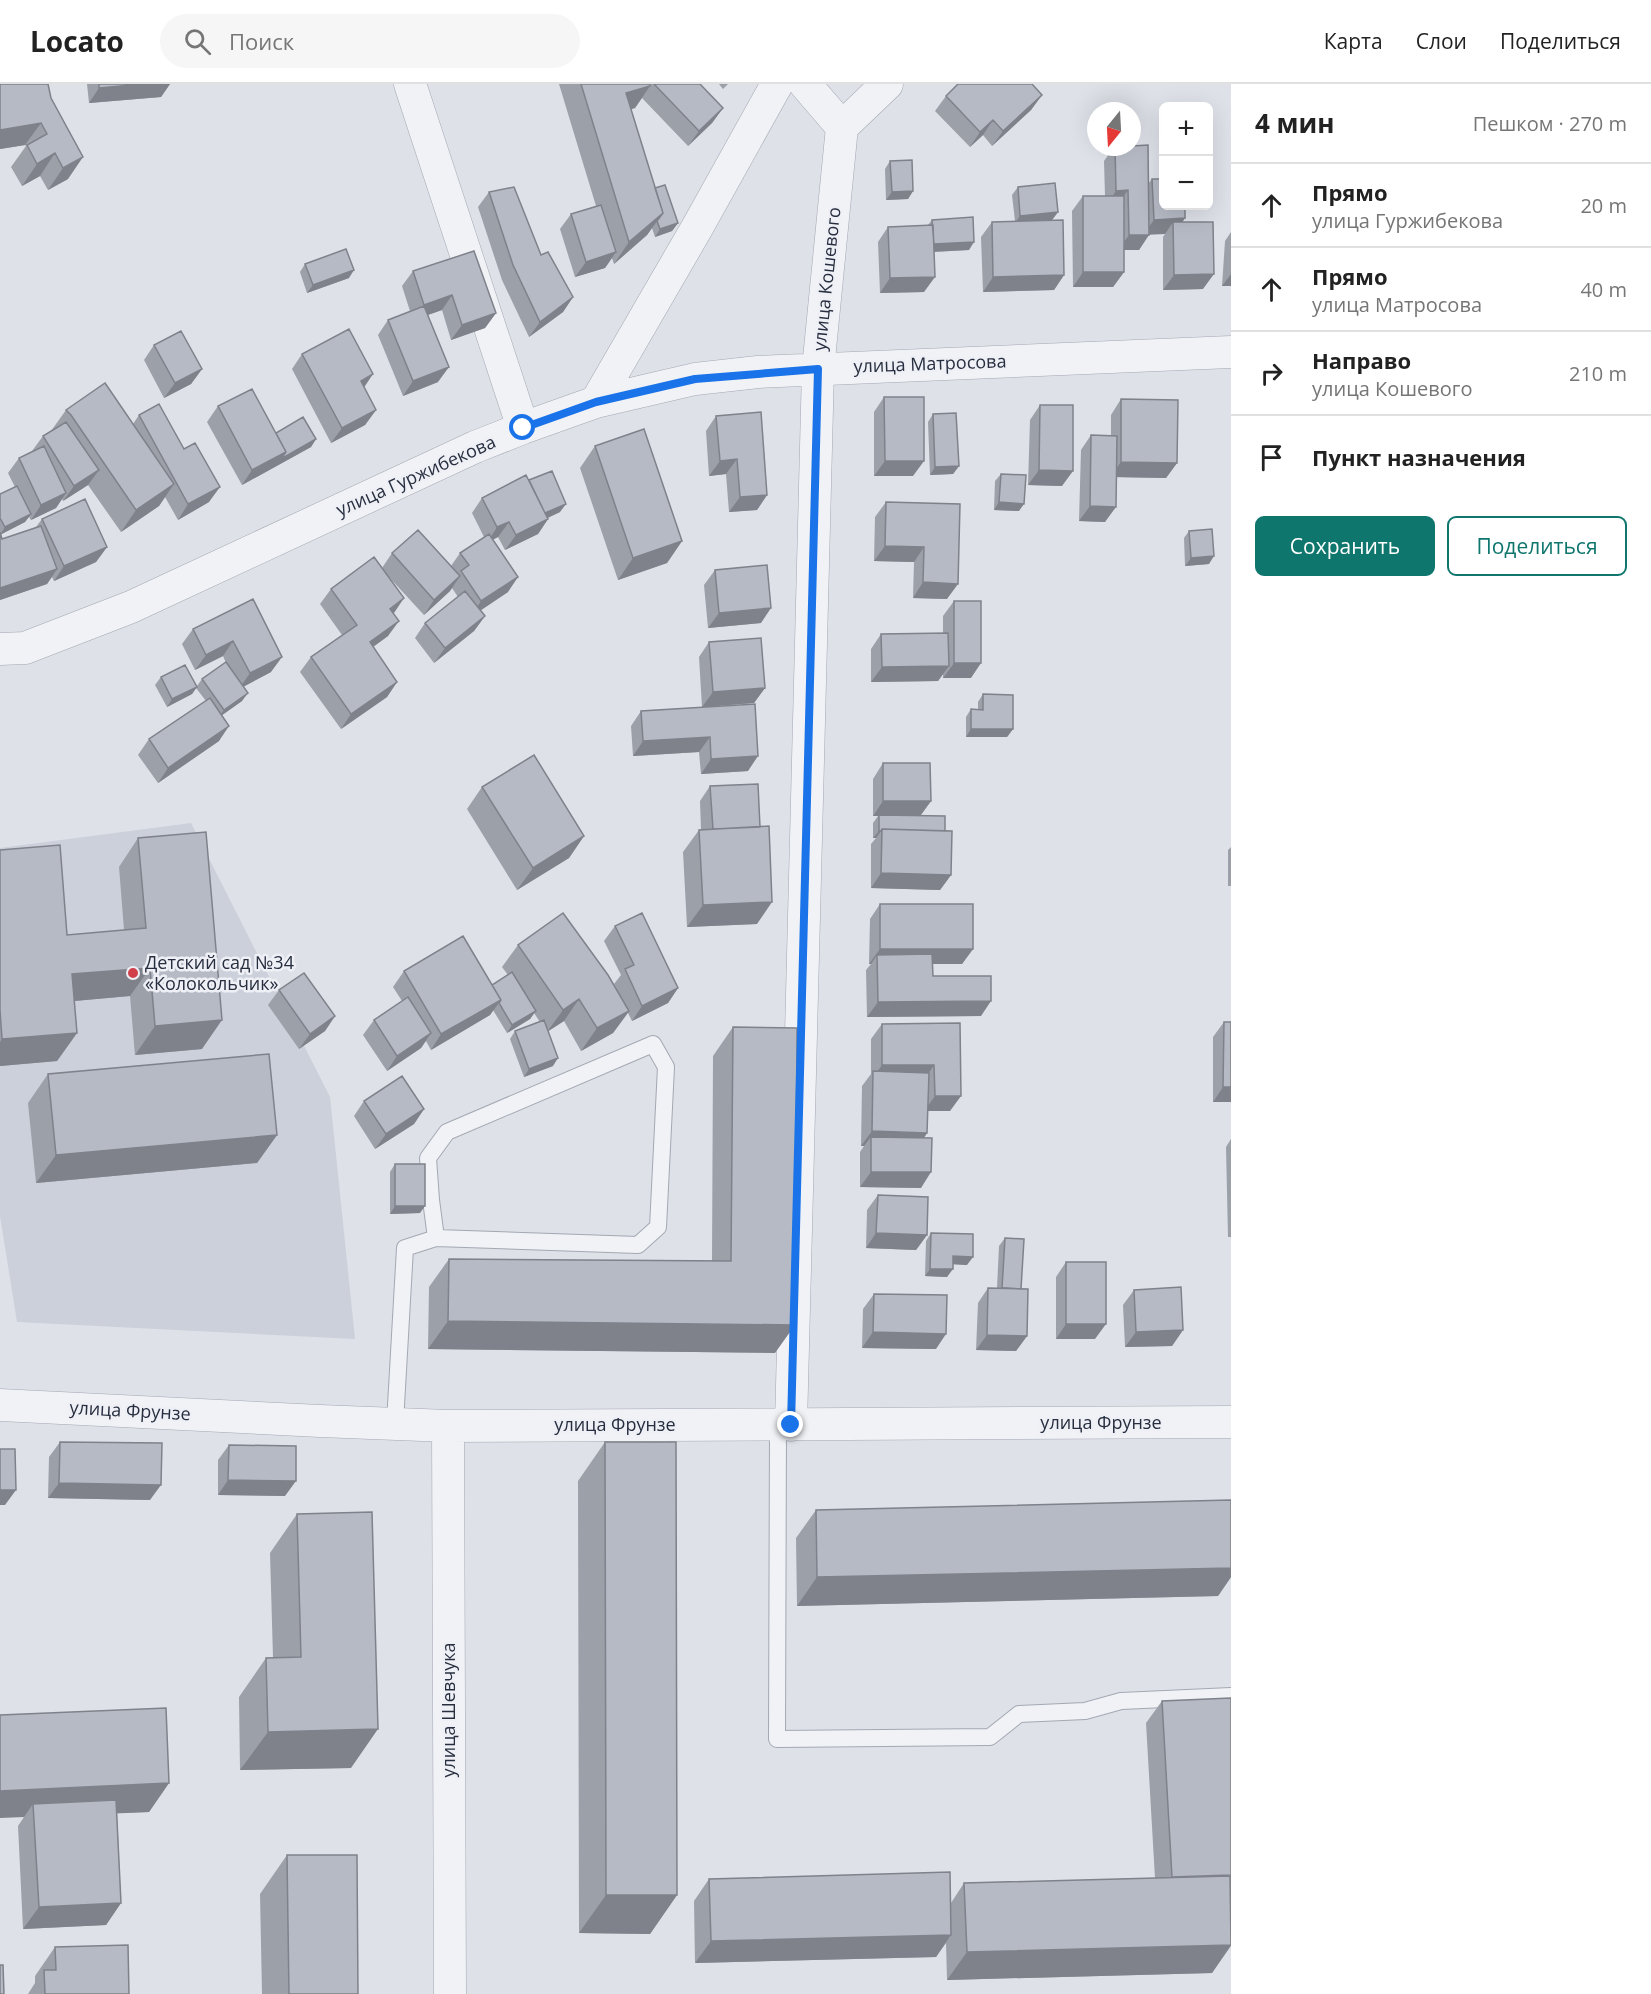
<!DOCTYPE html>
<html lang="ru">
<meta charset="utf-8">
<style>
:root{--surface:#fff;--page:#f6f6f6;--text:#222;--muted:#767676;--line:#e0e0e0;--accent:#0f766e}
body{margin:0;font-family:"Open Sans",sans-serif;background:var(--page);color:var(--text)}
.controls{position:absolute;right:18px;top:18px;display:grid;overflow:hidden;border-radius:9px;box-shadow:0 6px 24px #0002}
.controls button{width:54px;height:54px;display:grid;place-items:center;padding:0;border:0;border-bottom:2px solid var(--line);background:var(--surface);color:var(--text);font:30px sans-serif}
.compass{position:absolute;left:1087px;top:18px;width:54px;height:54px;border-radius:50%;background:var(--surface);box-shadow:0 6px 24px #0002;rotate:198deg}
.stop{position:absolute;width:18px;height:18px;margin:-14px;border:4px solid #1a73e8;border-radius:50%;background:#fff}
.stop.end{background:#1a73e8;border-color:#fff;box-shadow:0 2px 6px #0008}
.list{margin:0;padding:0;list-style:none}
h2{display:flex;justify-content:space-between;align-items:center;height:78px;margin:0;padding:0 24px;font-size:26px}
h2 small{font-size:20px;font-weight:400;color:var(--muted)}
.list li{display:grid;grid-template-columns:39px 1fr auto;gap:18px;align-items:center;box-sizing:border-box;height:84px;padding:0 24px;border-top:2px solid var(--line)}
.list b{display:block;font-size:22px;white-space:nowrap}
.list p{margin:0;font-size:20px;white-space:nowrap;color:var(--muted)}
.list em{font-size:20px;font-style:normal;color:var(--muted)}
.actions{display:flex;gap:12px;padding:18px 24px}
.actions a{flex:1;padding:14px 0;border:2px solid var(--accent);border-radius:9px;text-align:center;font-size:21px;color:var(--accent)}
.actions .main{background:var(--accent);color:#fff}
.icon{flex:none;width:33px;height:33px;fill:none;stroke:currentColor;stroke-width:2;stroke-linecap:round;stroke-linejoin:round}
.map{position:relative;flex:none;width:1231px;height:1910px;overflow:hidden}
header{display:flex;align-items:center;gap:36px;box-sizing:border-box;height:84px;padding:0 30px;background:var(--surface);border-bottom:2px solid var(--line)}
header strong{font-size:28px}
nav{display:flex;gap:33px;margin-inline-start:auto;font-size:21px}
.search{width:420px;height:54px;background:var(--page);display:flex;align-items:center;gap:15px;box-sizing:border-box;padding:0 21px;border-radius:33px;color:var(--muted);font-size:22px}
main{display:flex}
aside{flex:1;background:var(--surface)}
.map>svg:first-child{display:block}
.built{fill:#ccd0da}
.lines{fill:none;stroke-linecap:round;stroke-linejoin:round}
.service-casing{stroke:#a3a8b2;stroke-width:18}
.minor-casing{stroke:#a3a8b2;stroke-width:33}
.service{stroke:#f1f2f6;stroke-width:16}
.minor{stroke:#f1f2f6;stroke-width:32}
.wall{fill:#9ca0a9}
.shaded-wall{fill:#7f828a}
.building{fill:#b5bac5;stroke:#7f828a;stroke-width:1.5}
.route{stroke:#1a73e8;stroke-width:8}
.poi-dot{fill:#d13f4b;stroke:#eef0f6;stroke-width:2}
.labels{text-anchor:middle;stroke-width:5;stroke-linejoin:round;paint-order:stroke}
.street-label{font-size:18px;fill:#272e3f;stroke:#eef0f6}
.poi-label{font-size:18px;fill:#272e3f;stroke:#eef0f6;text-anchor:start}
</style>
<header>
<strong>Locato</strong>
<div class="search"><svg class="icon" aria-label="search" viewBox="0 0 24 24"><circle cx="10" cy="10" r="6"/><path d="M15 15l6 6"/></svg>Поиск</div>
<nav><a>Карта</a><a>Слои</a><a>Поделиться</a></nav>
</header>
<main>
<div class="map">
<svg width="1231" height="1910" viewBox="0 0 1231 1910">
<rect width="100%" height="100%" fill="#dee1e8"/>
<path class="built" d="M191,739L330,1013L355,1255L17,1238L0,1132V764Z"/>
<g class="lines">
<defs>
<path id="service" d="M653,960L666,983L658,1143L638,1161L436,1154L431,1116L428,1074L447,1048Z
M395,1339L405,1164L436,1154
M778,1341L777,1655L990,1653L1019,1630L1085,1627L1121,1617L1231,1612"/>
<path id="minor" d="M410,0L523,344
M842,43L887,0
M596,318L698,142L777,0
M0,565L25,564L131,523L475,363L523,344L596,318L695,295L758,288L1231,268
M0,1321L320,1337L448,1342L1231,1338
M791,1341L818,285L842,43L805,0
M448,1342L450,1910"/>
</defs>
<use href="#service" class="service-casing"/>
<use href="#minor" class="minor-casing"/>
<use href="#service" class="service"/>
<use href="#minor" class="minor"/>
</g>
<path class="wall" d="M0,0L51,14L68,95L48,106L40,92L22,102L11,83L26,62L25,61L0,65Z
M87,0H170L161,13L89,19Z
M559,0H700L723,24L712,39L688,62L642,14L635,24L631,25L655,104L678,139L672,147L655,153L652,144L647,151L614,180L612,174L605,184L575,193L560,145L571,130L596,122Z
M719,0H728L723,5Z
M1042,11L1031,26L992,62L983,51L970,63L935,27L946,12Z
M1114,63H1132L1148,100L1152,95L1185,134L1182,138L1203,205L1163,206V153L1165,150H1149L1139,166H1124V188L1113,203H1073L1072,127L1083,112H1105L1104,77Z
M890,77L913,107L908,115L886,116L885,85Z
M1018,103L1058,128L1052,136L1064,191L1054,206L983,208L981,153L992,138L1015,137L1012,111Z
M489,108L541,171L573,213L563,228L529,253L502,196L478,123Z
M932,136L969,166L934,168L924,208L880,209L878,158L888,143L928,141Z
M1231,148V202H1222L1225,157Z
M305,180L349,194L307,209L300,188Z
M413,187L496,229L485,244L451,256L442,226L428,231L438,298L403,312L378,251L388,236L410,227L402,202Z
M154,261L202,285L191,300L164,314L144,276Z
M302,270L364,303L376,326L365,341L331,359L292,285Z
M884,313L913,392H874V328Z
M1121,315L1177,379L1166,394L1117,393L1105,438L1079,437L1081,366L1091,351L1111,352V331Z
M1040,321L1062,402L1028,401L1030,336Z
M218,322L276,349L316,355L311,363L242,401L207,338Z
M66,326L133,340L139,331L209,418L178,436L165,413L159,422L121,448L88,401L63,417L62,415L56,424L31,436L29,433L25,438L1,450L2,455L36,443L42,435L107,463L96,478L54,497L52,493L47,500L0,516V410L15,403L8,389L19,374L32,367L43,352L51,347Z
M933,330L959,382L953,390L930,391L928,338Z
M716,332L767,411L757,426L729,428L726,390L709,392L706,347Z
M595,362L682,457L667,479L618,496L580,384Z
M1001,390L1019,427L994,426L995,397Z
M529,396L560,428L548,434V435L538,450L505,466L498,453L493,455L508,508L480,526L485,532L474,547L434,579L415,554L425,539L458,513L452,504L450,507L424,531L388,492L393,530L388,552L373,563L397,598L387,613L341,645L300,588L311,573L342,551L320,520L331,505L382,484L392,469L451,482L460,469L484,453L472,429L482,414Z
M886,418L960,420L947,515L913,514L914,478L874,477L875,433Z
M1189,447L1209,480L1185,482L1184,454Z
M715,486L761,539L708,544L704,501Z
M253,515L271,588L243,603L242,617L222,631L219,657L158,699L138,671L149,655L206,617L196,604L192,610L167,623L155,601L161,593L197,602L202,595L226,579L223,572L195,586L182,560L193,545Z
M954,517L971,594H943V590L938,597L871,598V565L881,550L943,549V532Z
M709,558L765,604L754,619L703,623L748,687L701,690L699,668L633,672L631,642L641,627L702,623L699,573Z
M983,610L1013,645L1007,653H966V633L971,625L978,626V618Z
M883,679L931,717L921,731L945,747L951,791L940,806L871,804V760L876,754H873V739L878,732H873V695Z
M710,702L757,840L687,843L683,768L699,746H701L700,717Z
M482,703L584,752L569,774L517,806L467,725Z
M138,754L202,965L135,971L130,912L74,917L77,949L57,977L0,982V766L67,851L124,846L119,783Z
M1231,763V802H1228V766Z
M880,820L973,865L962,880H933V892L981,932L867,933L866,886L871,880H869L870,835Z
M615,842L678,904L668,919L632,937L628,929L613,949L581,967L564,937L548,947L553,982L524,993L510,955L515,947L540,938L534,929L530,935L507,949L493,926L490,931L431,966L426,957L421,964L387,987L363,951L374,936L402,917L393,903L404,887L492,901L508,891L502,883L518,861L619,910L614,900L621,891L604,857Z
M279,906L335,932L325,947L299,965L268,921Z
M1224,938H1231V1018H1213V953Z
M960,939L950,1027H928L927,1049L924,1054L921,1104L860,1103V1068L864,1062H861L862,1002L871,990V955L882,940Z
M733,943L775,1269L428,1265L429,1203L449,1175L712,1177L713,972Z
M48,990L277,1051L257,1079L36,1099L28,1019Z
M364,1017L424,1025L414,1040L375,1065L354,1032Z
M1231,1055V1153H1228L1226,1063Z
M395,1080L420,1129L390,1130V1088Z
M878,1111L927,1151L916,1166L866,1164L867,1126Z
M931,1149L967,1181L953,1180L947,1193L925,1192L926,1157Z
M1005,1154L1021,1205L1027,1252L1016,1267L976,1266L978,1219L988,1204H997L999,1162Z
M1066,1178L1095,1255H1056V1193Z
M1134,1206L1183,1246L1172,1262L1125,1263L1123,1221Z
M874,1210L936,1265L862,1264L863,1225Z
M60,1358L150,1416L48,1414L49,1373Z
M605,1358L677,1811L650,1850L579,1849L578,1397Z
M229,1361L285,1412L218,1411V1376Z
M1231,1416V1493L1218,1512L797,1522L796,1454L816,1426Z
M297,1430L351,1684L240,1686L239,1613L266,1574H273L270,1469Z
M1231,1614V1862L1212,1889L947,1896L946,1859L936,1873L695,1879L694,1817L709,1795L951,1819L964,1799L1155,1794L1146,1639L1162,1617Z
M0,1631L169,1699L149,1728L117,1729L121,1819L106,1841L23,1845L18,1742L24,1733Z
M287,1771L358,1910H262L260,1810Z
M55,1863L129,1910H28L35,1899V1892Z"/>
<path class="shaded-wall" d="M143,0H170L161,13L89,19L99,4Z
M650,2L635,24L611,31L626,9Z
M1042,11L1031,26L992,62L1003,47Z
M723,24L712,39L688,62L699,47Z
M993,36L983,51L970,63L980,48Z
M41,39L25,61L0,65V46Z
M55,69L40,92L22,102L37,80Z
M83,73L68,95L48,106L63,84Z
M1128,106L1117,122H1105L1116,107Z
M913,107L908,115L886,116L892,108Z
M1058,128L1052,136L1015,139L1020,132Z
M663,129L647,151L614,180L629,158Z
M1185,134L1175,149L1173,138L1165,150L1143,151L1154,136Z
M678,139L672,147L655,153L660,145Z
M1129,151H1149L1139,166H1118Z
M974,158L969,166L928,168L934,160Z
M616,168L605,184L575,193L586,178Z
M354,186L349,194L307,209L313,201Z
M1083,188H1124L1113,203H1073Z
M1214,190L1203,205L1163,206L1174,191Z
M1231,190V202H1222Z
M1064,191L1054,206L983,208L993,193Z
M935,193L924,208L880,209L890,194Z
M452,211L442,226L413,236L424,221Z
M573,213L563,228L529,253L540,238Z
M496,229L485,244L451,256L462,241Z
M449,283L438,298L403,312L413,297Z
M202,285L191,300L164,314L175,299Z
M373,290L363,305L361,297Z
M376,326L365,341L331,359L342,344Z
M316,355L311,363L242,401L252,386L286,368Z
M737,375L726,390L709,392L720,377Z
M885,377H924L913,392H874Z
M1121,378L1177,379L1166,394L1110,393Z
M959,382L953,390L930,391L935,383Z
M99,386L88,401L63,417L74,402Z
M1039,386L1073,387L1062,402L1028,401Z
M174,400L159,422L121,448L136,426Z
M220,403L209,418L178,436L188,420Z
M66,409L56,424L31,436L41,421Z
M767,411L757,426L729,428L740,413Z
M999,418L1024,420L1019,427L994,426Z
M566,420L560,428L538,438L543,430Z
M1090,422L1116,423L1105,438L1079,437Z
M31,430L25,438L0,451L5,443Z
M548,435L538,450L505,466L516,451Z
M509,438L498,453L487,459L497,443Z
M682,457L667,479L618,496L633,474Z
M885,462L924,463L914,478L874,477Z
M107,463L96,478L54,497L64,482Z
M1214,472L1209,480L1185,482L1191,474Z
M57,485L47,500L0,516V504Z
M460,492L450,507L424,531L434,516Z
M518,493L508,508L471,533L481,517Z
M923,498L958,500L947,515L913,514Z
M404,514L394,529L380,540L390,525Z
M771,524L761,539L708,544L719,529Z
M485,532L474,547L434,579L445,564Z
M399,537L388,552L359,573L370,558Z
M233,557L223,572L195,586L206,571Z
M282,573L271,588L239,605L250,589Z
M954,579H981L971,594H943Z
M949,582L938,597L871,598L882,583Z
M397,598L387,613L341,645L351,630Z
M197,603L192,610L167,623L172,615Z
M765,604L754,619L702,623L713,608Z
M248,609L242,617L218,634L224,626Z
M229,642L219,657L158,699L168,684Z
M971,645H1013L1007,653H966Z
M710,653L699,668L633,672L643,657Z
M758,672L748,687L701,690L711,675Z
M883,717H931L920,732L879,731L878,732H873Z
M879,747H881L876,754H873Z
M584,752L569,774L517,806L533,784Z
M881,789L951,791L940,806L871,804Z
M772,818L757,840L687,843L703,821Z
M880,865H973L962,880H877V871L871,880H869Z
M150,884L130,912L52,919L72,890Z
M678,904L668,919L632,937L642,922Z
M579,915L564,937L547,948L563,926Z
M501,916L490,931L431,966L441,950Z
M991,917L981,932L867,933L878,918Z
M536,927L530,935L507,949L512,941Z
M629,927L613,949L581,967L597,944Z
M335,932L325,947L299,965L310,950Z
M222,936L202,965L135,971L155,942Z
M77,949L57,977L0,982V958L2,955Z
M431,949L421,964L387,987L397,972Z
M558,974L553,982L524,993L529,985Z
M882,981H934L924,996L873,994Z
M1223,1003H1231V1018H1213Z
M935,1012H961L950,1027H924Z
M424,1025L414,1040L375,1065L386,1050Z
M872,1047L927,1049L917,1064L871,1053L864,1062H861Z
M277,1051L257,1079L36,1099L56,1071Z
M871,1088H931L921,1104L860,1103Z
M395,1122H425L420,1129L390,1130Z
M876,1149L927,1151L916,1166L866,1164Z
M953,1172L973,1173L967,1181L948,1180Z
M930,1185H953L947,1193L925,1192Z
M448,1237L795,1241L775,1269L428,1265Z
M1066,1240H1106L1095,1255H1056Z
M1183,1246L1172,1262L1125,1263L1136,1248Z
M873,1248L946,1250L936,1265L862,1264Z
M987,1251L1027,1252L1016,1267L976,1266Z
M228,1396L296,1397L285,1412L218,1411Z
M59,1399L161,1401L150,1416L48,1414Z
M0,1406H16L5,1421H0Z
M1231,1484V1493L1218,1512L797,1522L817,1493Z
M378,1645L351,1684L240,1686L268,1648Z
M169,1699L149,1728L34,1733L33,1720L24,1733L0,1734V1707Z
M1231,1791V1812L1156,1816Z
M606,1811H677L650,1850L579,1849Z
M121,1819L106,1841L23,1845L39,1823Z
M951,1851L936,1873L695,1879L711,1857Z
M1231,1861L1212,1889L947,1896L967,1868Z"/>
<path class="building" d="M0,0H48L51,14L83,73L63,84L55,69L37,80L27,61L47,50L41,39L0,46Z
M99,0H143L99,4Z
M581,0H650V2L626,9L663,129L629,158Z
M654,0H700L723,24L699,47Z
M958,0H1032L1042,11L1003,47L993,36L980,48L946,12Z
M1148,61L1149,151H1129L1128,106L1116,107L1115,63H1132V62Z
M912,76L913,107L892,108L890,77Z
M1152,95H1164V122H1185V134L1154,136Z
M1055,99L1058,128L1020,132L1018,103Z
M665,101L678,139L660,145L657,137L663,129L655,104Z
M514,103L541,171L548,168L573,213L540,238L513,181L489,108Z
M1083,112H1124V188H1083Z
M601,121L616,168L586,178L571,130Z
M973,133L974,158L934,160L932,136Z
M1063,136L1064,191L993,193L992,138Z
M1173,138H1213L1214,190L1174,191Z
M933,141L935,193L890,194L888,143Z
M346,165L354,186L313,201L305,180Z
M474,167L496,229L462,241L452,211L424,221L413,187Z
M424,222L449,283L413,297L388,236Z
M349,245L373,290L361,297L376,326L342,344L302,270Z
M181,247L202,285L175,299L154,261Z
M105,299L174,400L136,426L71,331L66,326Z
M252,305L286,368L252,386L218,322Z
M884,313H924V377H885Z
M1121,315L1178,316L1177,379L1121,378Z
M159,320L184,365L195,359L220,403L188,420L139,331Z
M1040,321H1073V387L1039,386Z
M761,328L767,411L740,413L737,375L720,377L716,332Z
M956,329L959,382L935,383L933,330Z
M303,333L316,355L281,375L286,368L276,349Z
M66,338L99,386L74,402L43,352Z
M644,345L682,457L633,474L595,362Z
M1091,351L1117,352L1116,423L1090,422Z
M44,362L66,409L41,421L19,374Z
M552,387L566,420L545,429L529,396Z
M1001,390L1026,391L1024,420L999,418Z
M526,391L548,435L516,451L509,438L497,443L482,414Z
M17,402L31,430L5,443L0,434V410Z
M85,415L107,463L64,482L42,435Z
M886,418L960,420L958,500L923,498L924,463L885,462Z
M41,442L57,485L0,504V448L2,455Z
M1212,445L1214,472L1191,474L1189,447Z
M418,446L460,492L434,516L392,469Z
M489,450L518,493L481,517L461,487L469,481L460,469Z
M374,473L404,514L390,525L399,537L370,558L397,598L351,630L311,573L357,541L331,505Z
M767,481L771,524L719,529L715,486Z
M465,507L485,532L445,564L425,539Z
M253,515L282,573L250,589L233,557L206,571L193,545Z
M954,517H981V579H954Z
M948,549L949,582L882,583L881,550Z
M761,554L765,604L713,608L709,558Z
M226,578L248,609L224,626L202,595Z
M185,581L197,603L172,615L161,593Z
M983,610L1013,611V645H971V625L983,626Z
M210,614L229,642L168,684L149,655Z
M755,620L758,672L711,675L710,653L643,657L641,627Z
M534,671L584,752L533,784L482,703Z
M883,679H930L931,717H883Z
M758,700L760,743L713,745L710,702Z
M879,731L945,732V747L882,745L881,747H879Z
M769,742L772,818L703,821L699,746Z
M882,745L952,747L951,791L881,789Z
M206,748L222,936L155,942L150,884L72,890L77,949L2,955L0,926V766L60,761L67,851L146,844L138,754Z
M880,820H973V865H880Z
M563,829L608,891L629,927L597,944L579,915L563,926L518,861Z
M642,829L678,904L642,922L625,885L634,881L615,842Z
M463,852L501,916L441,950L404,887Z
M932,870L933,892H991V917L878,918L877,871Z
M512,888L536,927L512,941L499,919L501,916L492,901Z
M304,889L335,932L310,950L279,906Z
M408,913L431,949L397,972L374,936Z
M544,936L558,974L529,985L515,947Z
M1224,938H1231V1003H1223Z
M960,939L961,1012H935L934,981H882V940Z
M733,943L797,944L795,1241L448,1237L449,1175L731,1177Z
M269,970L277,1051L56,1071L48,990Z
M873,987L929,989L927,1049L872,1047Z
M402,992L424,1025L386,1050L364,1017Z
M871,1053L932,1054L931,1088H871Z
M395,1080H425V1122H395Z
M878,1111L928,1113L927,1151L876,1149Z
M931,1149L973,1150V1173L953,1172V1185H930Z
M1005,1154L1024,1155L1021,1205L1002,1204Z
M1066,1178H1106V1240H1066Z
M1181,1203L1183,1246L1136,1248L1134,1206Z
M988,1204L1028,1205L1027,1252L987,1251Z
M874,1210L947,1211L946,1250L873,1248Z
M60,1358L162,1359L161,1401L59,1399Z
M605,1358H676L677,1811H606Z
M229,1361L296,1362V1397L228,1396Z
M0,1365H15L16,1406H0Z
M1231,1416V1484L817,1493L816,1426Z
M372,1428L378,1645L268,1648L266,1574L301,1573L297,1430Z
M1231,1614V1791L1172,1793L1162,1617Z
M166,1624L169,1699L0,1707V1631Z
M116,1716L121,1819L39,1823L33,1720Z
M287,1771H357L358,1910H289Z
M950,1788L951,1851L711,1857L709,1795Z
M1230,1792L1231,1861L967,1868L964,1799Z
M128,1861L129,1910H45L44,1886H56L55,1863Z
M0,1881H3L4,1910H0Z"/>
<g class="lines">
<path class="route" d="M523,344L596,318L695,295L818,285L791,1341"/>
</g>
<circle class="poi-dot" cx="133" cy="889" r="6"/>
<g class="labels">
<g class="street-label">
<text transform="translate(827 195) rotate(-84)" y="6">улица Кошевого</text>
<text transform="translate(930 280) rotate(-2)" y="6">улица Матросова</text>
<text transform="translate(416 392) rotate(-24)" y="6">улица Гуржибекова</text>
<text transform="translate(130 1327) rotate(3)" y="6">улица Фрунзе</text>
<text x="1101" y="1345">улица Фрунзе</text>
<text x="615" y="1347">улица Фрунзе</text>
<text transform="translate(449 1626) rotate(-90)" y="6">улица Шевчука</text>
</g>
<g class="poi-label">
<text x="145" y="885">Детский сад №34<tspan x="145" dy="21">«Колокольчик»</tspan></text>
</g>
</g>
</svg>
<div class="controls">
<button>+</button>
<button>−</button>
</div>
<svg class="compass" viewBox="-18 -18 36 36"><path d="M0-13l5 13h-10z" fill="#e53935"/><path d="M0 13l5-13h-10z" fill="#767676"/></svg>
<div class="stop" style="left:523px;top:344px"></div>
<div class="stop end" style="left:791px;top:1341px"></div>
</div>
<aside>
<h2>4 мин<small>Пешком · 270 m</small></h2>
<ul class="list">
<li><svg class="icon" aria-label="ahead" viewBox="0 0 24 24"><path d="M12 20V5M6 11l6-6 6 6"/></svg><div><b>Прямо</b><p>улица Гуржибекова</p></div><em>20 m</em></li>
<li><svg class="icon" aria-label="ahead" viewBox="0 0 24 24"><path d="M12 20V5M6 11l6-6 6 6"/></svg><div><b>Прямо</b><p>улица Матросова</p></div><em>40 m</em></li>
<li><svg class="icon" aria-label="right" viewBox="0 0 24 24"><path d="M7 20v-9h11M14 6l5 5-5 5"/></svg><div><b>Направо</b><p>улица Кошевого</p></div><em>210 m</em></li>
<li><svg class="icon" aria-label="arrive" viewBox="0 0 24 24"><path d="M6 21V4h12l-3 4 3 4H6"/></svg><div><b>Пункт назначения</b></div></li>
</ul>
<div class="actions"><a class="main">Сохранить</a><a>Поделиться</a></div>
</aside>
</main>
